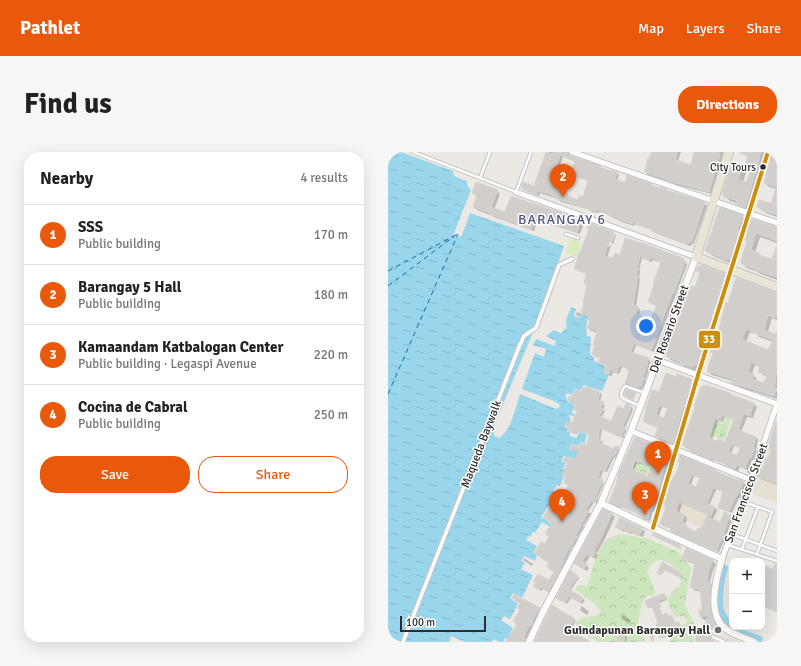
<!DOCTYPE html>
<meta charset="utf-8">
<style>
:root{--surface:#fff;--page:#f6f6f6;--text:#222;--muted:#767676;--line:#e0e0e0;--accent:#ea580c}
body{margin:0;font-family:Signika,sans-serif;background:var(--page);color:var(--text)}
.controls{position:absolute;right:12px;bottom:12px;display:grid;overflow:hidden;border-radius:8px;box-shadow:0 4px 16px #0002}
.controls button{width:36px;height:36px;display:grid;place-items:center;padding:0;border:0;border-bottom:1px solid var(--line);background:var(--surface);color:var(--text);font:20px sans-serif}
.scale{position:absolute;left:12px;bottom:10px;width:86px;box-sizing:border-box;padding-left:4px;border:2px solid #2e2e2e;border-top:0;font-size:11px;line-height:14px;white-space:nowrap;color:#2e2e2e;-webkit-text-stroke:3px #fff;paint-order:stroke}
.you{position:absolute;left:258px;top:174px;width:14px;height:14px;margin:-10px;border:3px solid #fff;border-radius:50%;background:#1a73e8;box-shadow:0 0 0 6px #1a73e833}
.badge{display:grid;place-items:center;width:26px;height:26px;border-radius:50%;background:var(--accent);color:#fff;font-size:13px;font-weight:700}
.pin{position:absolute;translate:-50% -33px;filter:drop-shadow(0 1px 2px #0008)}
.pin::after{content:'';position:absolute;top:21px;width:14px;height:12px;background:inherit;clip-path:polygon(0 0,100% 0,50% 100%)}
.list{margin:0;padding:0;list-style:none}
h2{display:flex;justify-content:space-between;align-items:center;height:52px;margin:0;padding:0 16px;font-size:17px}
h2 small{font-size:13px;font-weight:400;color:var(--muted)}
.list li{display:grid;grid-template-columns:26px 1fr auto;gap:12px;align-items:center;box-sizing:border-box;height:60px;padding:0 16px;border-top:1px solid var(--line)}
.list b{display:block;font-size:15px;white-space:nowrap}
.list p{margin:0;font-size:13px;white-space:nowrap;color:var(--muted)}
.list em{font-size:13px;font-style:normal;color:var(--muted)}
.actions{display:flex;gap:8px;padding:12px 16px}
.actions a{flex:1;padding:9px 0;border:1px solid var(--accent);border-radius:16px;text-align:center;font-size:14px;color:var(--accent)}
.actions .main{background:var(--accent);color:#fff}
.map{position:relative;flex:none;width:389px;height:490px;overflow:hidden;border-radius:16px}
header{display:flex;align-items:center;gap:24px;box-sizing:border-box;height:56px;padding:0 20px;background:var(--accent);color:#fff}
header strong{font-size:19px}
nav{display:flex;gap:22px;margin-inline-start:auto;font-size:14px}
.intro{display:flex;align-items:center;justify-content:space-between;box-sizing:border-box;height:96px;padding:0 24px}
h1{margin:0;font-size:28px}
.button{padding:10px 18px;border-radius:16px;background:var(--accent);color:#fff;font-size:14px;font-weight:700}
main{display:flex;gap:24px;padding:0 24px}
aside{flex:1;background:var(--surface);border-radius:16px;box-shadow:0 4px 16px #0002}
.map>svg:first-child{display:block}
.education{fill:#e6e0d3}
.forest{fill:url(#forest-crowns)}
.pitch{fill:#d9eabb}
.water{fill:url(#water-ripples)}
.pier{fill:#ece8e4}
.shadow{fill:#0003;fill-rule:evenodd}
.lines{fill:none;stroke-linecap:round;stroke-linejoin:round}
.canal{stroke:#99d6ec;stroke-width:6}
.ferry{stroke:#0d6fa3;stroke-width:1;stroke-dasharray:5 4;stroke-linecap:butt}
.building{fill:#d1cecb;stroke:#d7d4d0;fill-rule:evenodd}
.service-casing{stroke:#c5c4c5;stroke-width:4.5}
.pedestrian-casing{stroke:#c5c4c5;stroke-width:5.5}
.minor-casing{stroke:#c5c4c5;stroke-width:7}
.tertiary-casing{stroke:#c5c4c5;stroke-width:8}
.primary-casing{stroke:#c6c5c4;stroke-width:10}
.service{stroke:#fcfcfb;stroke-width:2.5}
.pedestrian{stroke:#fcfcfb;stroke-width:3.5}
.minor{stroke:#fcfcfb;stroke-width:5}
.tertiary{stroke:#fcfcfb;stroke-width:6}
.primary{stroke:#e8e4d6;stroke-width:8}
.bus-1-casing{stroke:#fff;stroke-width:7}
.bus-1{stroke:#cf8e09;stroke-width:4}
.bus-dot{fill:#2e2e2e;stroke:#fff;stroke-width:1.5}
.poi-dot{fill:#706f6e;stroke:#fff;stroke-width:1.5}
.labels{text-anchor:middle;stroke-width:3;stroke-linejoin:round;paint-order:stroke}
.bus-label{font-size:11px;fill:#2e2e2e;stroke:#fff;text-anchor:end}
.street-label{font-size:12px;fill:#2e2e2e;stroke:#fff}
.poi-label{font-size:12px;font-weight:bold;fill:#2e2e2e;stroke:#fff;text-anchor:end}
.quarter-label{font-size:14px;letter-spacing:1px;fill:#4d5680;stroke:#fff}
.line-badge{stroke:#fff;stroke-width:1.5}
.badge-label{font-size:11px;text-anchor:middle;font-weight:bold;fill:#fff}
</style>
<header>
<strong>Pathlet</strong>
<nav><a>Map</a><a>Layers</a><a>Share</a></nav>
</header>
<div class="intro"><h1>Find us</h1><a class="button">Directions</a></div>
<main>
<aside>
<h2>Nearby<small>4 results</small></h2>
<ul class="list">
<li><span class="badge">1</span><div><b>SSS</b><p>Public building</p></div><em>170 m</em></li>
<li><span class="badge">2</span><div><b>Barangay 5 Hall</b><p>Public building</p></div><em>180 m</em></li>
<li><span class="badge">3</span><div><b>Kamaandam Katbalogan Center</b><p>Public building · Legaspi Avenue</p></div><em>220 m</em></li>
<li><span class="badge">4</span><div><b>Cocina de Cabral</b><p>Public building</p></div><em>250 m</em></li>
</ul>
<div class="actions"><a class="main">Save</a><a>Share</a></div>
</aside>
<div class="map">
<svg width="389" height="490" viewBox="0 0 389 490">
<defs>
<pattern id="forest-crowns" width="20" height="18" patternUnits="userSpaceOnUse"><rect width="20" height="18" fill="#cee6be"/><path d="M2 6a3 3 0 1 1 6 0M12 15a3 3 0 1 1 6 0" fill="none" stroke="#b1c6a4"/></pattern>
<pattern id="water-ripples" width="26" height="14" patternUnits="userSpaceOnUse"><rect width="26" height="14" fill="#99d6ec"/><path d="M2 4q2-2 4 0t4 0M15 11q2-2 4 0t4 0" fill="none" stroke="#84b8cb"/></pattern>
</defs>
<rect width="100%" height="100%" fill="#ece8e4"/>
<path class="education" d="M389,262V351L362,341Z
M295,341L332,357L323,380L287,365Z
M325,480L352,490H320Z"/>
<path class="forest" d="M338,266L343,268L336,288L323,284L328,269L335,272Z
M247,309L262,315L259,323L244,317Z
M233,382L261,387L291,400L303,416L297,453L309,478L305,490H281L286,484L291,475L298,471L299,467L294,464L288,465C279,453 275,443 291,435C292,432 293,429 293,426C291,417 277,404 268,409C264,411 261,416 259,419L266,436L267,442L264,444L261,443L256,446L250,468L251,477L258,490H209V489L189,479L188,474V470L193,466L210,463L213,460C208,451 197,445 189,439L188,435L191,433H195L199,435L204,418L210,400L220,386Z"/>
<path class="pitch" d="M182,87L193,91L188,104L177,101Z"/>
<path class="water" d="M0,0H13L66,19V24L79,29V33L83,38L66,82L67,84L74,82L82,61L176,94L149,171L108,269L106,276V284L112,286C124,276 127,257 132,242L168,257L171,256L172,253L166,249L134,237L147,201L156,205L158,197L145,193L148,187L167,194L168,189L158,184L166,178L173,181L179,175L178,168L183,155L188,157L186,164L192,166L193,162L200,164L198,175L199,184L203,185L202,202L206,205V209L217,214L216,221L221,223L214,239L195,233L193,238L187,237L184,243L179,241L177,245L179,246V249L186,252L184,261L192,265V266L182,263L181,266L183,267L182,270H178L177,275L180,276L179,279L182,281V284L189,286L191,280L199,282L197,291L192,290L191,294L183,292L181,297L190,300L188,307L175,304L174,310L178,311L175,317L177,318L174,323L176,325L172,334L169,333L165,339L169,341L167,346L175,350L171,357L162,352L153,365L164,372L162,375L154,370L147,381L145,380L142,385L140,384L138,388L149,394L145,401L149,404L147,409L136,404L133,409L137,411L133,417L145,423L134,446L125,441L122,446L130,452L122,467L116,464L113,468L125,476L120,487L117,486L115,490H112L105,487L104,490H77L63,484L61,490H0Z"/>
<path class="pier" d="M13,0H19L67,17L68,22L80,27L81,30L66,24L65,19Z
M75,58L77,59L68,82L70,83L72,81L80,60L82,61L74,83L71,85L67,84L66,82Z"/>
<path class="shadow" d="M161,0H183V4L212,15L214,17L229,21L231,23L229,29L238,32L263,33L266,35L316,51L319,54L306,91L302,94L267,81L265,78L247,72V74L237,71L223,65L221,63L211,60V61L207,60L206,61L199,57L173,50L170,47L152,41L151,44L136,38L134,36L146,35ZM175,5L188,10L184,22L186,24L201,29L195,46L191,49L182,45L178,42L181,33L179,30L167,26Z
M265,0H293L290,9L303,14L307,0H335L334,5L335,6L324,42L289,33L283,30L260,23L258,20Z
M356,0H379L362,59L352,56L348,52V51L342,49L337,44L354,14L359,18L355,30L360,32L363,18L358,13L361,2Z
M385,0H389V65L378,61L370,54L383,52L389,37L381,35L377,31Z
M109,39L112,42L106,58L118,62L185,66L195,74L192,82L150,68L146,79L106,65L105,64L89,58L86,55L90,45L85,41Z
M354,64L359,69L344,112L325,104L318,98Z
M364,69L389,76V91L372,85L367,101L371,102L374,105L385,108L389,96V128L373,122L370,120L359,116L355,112L360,89L358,87Z
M200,76L225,81L220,94L222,95L227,82L228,83L225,92L224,91L219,106L225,107L232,104L238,87L295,107L298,110L299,113L266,200L248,193L245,202L260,207L263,210L261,214L262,215L257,228L258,229L255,236L254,235L253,238L240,234L238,231L242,220L240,217L234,215L231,222L225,220L224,224L220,223L217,220L220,214L214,212L211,210L212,206L208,205L205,202L210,181L203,179L200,176L202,168V165L196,163L194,161L197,151L199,134L197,131L199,122L190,119L187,117L202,78ZM254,106L264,110L265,108L274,111L261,150L264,152L269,154L264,169L251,164L252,158L250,155H248L252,127L251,126L252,119L251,118Z
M309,118L336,122L340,127L309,219L297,215L295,213L283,208L279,204L308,137L313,122Z
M389,141V168L384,166L380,180L389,184V247L365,239V240L348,234L344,230V229L324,223L320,219L325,202L323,199L330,182L340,152ZM362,180L369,182L371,185L385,190L381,199L358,190ZM367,213L372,215L371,219L375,223L379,224L377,232L368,229L369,227L364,222Z
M189,160L193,162L192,165L188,163Z
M289,226L302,228L305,231L288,293L271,287L268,284L271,276L258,271L256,269L272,242ZM274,255L280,257L277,267L271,265Z
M200,236L212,241L214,243L212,250L217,253L215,258L217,259L213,266L223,270L242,254L245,256L244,258H245L237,276L238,278L235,286L214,277L212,288L215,290L214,293L226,298L228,295L232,298L228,306L226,305L219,320L215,319L212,328L216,331L209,347L211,349L209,352L206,350L200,360L203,362L195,374L196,375L189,386L190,387L185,395H184L177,411L178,412L173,419L174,420L163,442L155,437L153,439L149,436L161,430L167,420L162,411L147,401L157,394L161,385L158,382L177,350L182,334L177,330L179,326L176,323L180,312L176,309H188L192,301L185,299L183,297H192L200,294L202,282L189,279V282L183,281L179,274L184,272L190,260L186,257L188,253L183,250L181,248L194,241Z
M341,242L344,244L366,252L369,255L365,266L359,265L353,280L368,285L370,288L369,293V294L368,298L369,300L367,304L366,308H364L361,317L363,318L362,322L359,320L360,318L352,315L350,319L341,315L337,312L326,308L325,309L305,301L302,298V297L298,296L295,293ZM337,265L346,268L337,291L324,288L330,269L335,270ZM346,294L353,296L350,305L343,302Z
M389,271V333L373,327L370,324L375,319L380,309L384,298L381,295Z
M247,286L280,300L284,304L274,331L275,333L266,360L265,359L262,369L256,367L250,362L233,355L232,356L224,352L222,349ZM249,311L264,315L260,325L249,321L246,319ZM253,339L260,342L254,355L248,353Z
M291,310L330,321L355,330L358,333L352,346H351L344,361L333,357L331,355L336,340L330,338H328L321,354L326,356L329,358L325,367L333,371L343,364L345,366L343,370L337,387L331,400L286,381L284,379V377L275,374L273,371L279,356L277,354L292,312ZM306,324L313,326L309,336L303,334ZM294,352L320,363L313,378L309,381L301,377V376L297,373L299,366L297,364L291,361Z
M215,358L224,362L227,365L215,391L208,402L210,403L208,407L202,404L197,412L201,416L199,419L190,414L187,411Z
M228,375L254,377L257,379L255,385L243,381V382L237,379L236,380L231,377Z
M265,383L292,394L293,396V397L267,385Z
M136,406L145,412L144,414L135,408Z
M295,406L325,409L328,412L324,421L322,431L326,434L325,458L327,469L333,482L321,476L318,473L320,467L316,468L313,465L312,459L315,458L313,440L306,438L303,434L308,413L299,409Z
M355,407L361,409H354Z
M389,413V460L374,454V414L385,418Z
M190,425L191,426L182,439L197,448L194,452L183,446L179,452L172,447Z
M277,443L279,448L271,451L273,455L271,456L275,464L281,465L284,464L288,472H292L293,476L286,479L288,483L284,484L283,483L274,486L273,485L271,472L266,455L262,456L260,455Z
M194,454L201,460L199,463L192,458Z
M151,457L153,459L146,472L147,473L146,476L145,475L139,484L140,485L137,488L138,490H117L119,488H120L130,473L126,469Z
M235,463L243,468L241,472L233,466Z
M186,468L188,469L182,479L201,490H147Z
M236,483L239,485L238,490H230Z"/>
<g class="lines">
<path class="canal" d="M337,416C333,427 330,451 334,461C336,466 340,471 344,474
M345,475L350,479L372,487"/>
<path class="ferry" d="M0,119L66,84
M0,134L69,82
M0,242L70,82"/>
</g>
<path class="building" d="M158,0L164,2L166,0H180L181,2L183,4L213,14L212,15L223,19L224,18L229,20L227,27L237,31L239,23L264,32L263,33L272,36V35L278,37V38L317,50L304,89L299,92L263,79L264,77L245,70L244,72L234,68L220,63V62L209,58L208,59L204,58V59L195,55L169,47L170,46L158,41L150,39L149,42L133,36L135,30L146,34ZM172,3L187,9L183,22L200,28L195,45L191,44L190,48L180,44V42L175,40L179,29L165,24Z
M264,0H289L288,8L303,13L306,0H331V2H332L321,40L285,30L281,29V28L257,20L259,9Z
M352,0H373L369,17L357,56L347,52L348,48L336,45L334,41L344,10L355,13L350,28L359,30L363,15L357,14L360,4L352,1Z
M384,0H389V35L376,31Z
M88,30L110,38L103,55L117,60L123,44L186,65L185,67L192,70L189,80L147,66L143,77L102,62V61L85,55L89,43L84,41Z
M388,36L389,37V63L373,58L369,54L371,48L383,51Z
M332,55L355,63L350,77L351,78L342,107L339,108L319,100L317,98Z
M365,67L389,75V89L368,81L363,98L371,101V103L384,107L388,95H389V125L367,118L368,117L354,112L353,109L359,88H357L363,68Z
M201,71L226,80L223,90L221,89L216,104L225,106L227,101L232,103L237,86L257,92L295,106L297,110L286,141L285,140L278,158L271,178L263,198L246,191L243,200L261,206L259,211H260L255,225L256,226L253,234H251L250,236L237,231L241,219L239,218L240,216L231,213L229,220L222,218L221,222L216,220L219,213L210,210L212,205L204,202L207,193H205L209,179L199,176L202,168H200L201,164L193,161L196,151H195L199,132H196L198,121L186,117L192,98H193L201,77L199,76ZM252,104L262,108L263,106L273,110L265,133H266L260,150L269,153L263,167L248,162L250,154L245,153L250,124H248L250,116H249Z
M313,113L336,121L337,123L309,212L304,215L292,211V210L278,204L277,202L303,134L307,135L312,120L308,119L310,114Z
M348,126L389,140V163L388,166L380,163L376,178L387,182L389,179V219L387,227L388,228L386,235L389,236L386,244L361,236L343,231L344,227L319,219L325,201L322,200L326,184L328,185L329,180L330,181L338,150L340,151ZM358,177L367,180L366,181L385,188L380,198L354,187ZM363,210L372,214L370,220L379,222L376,231L364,227L366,222L360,220Z
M278,221L288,225L289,222L303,227L304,230L292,266L285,291L267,284L270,275L255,269L258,258H257L264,238L271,240ZM271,253L280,256L276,266L268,263Z
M318,233L342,241L341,242L366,251L362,264L356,262L351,276V278L368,285L366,290H367L365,295L367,296L363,306H361L357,316L349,313L347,317L337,313V311L323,306L322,307L301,298L302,296L294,293L307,255H306L313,235ZM334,263L346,267L337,290L330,287L329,289L321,286L327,266L332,268ZM344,292L352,295L349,303L340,300Z
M195,235L199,236V235L212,240L210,248L216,250L213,256L215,257L211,264L223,269L230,254L236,257L238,251L243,253L242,255L243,256L235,274L237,275L233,285L212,276L210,286L214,288L212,291L226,297L227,294L231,295L226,304L224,303L217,319L213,317L210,326L215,328L207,345L209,346L207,351L203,349L198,358L201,359L193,372H194L187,384H189L183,394H182L175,408L176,409L172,416L173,417L160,440L152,435L151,438L145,434L148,431L146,429L150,422L161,428L166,420L159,415L161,411L146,401L153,390L157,392L161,384L157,382L164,371L155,365L163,353L171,358L176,350L175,349L178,344L175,342L181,333L176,331L178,325L174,323L177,317L179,311L175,310L177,305L187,308L191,300L182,297L183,293L191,295L193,291L199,293L201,281L188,278L187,281L180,279L181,275L178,274L179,270L184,271L189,259L185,257L188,252L180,248L181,244L184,245L188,237L193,240Z
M238,237L248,241L245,248L236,243Z
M388,270H389V332L368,324L371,317L374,318L378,307H380L384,296L380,295Z
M247,285L281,299L282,300L272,329H273L266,352L263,358L262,357L260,367L252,364L253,363L248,362L249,361L230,353V354L221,350L228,333L231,320ZM247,309L263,314L260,324L247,319V318L244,317ZM250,337L259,341L254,354L245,351V350Z
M292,303L328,318V319L334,322L350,328L351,327L356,329L349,344H348L341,359L330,355L334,345H333L335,339L326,336H325L319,352L327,355L323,364L291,350L288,359L297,363L294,370L299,373L298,375L308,380L310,376L313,377L319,364L332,370L336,360L343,363L341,368H340L335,384L328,399L282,379L283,376L272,372L278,355L276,354L281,335L286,324H287L292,311H290ZM304,322L312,325L308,335L300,332Z
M215,357L224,361L212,388L206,399L207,400L205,405L198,402L194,410L199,412L196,417L186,411Z
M232,366L255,376L252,383L241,379V380L234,377V378L227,375Z
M265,381L292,393L291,396L264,383Z
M298,396L325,408L321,418L319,430H323L322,443V455L324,465L330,475L331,480L316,473L321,463L312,465L311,458L314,457L312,438L302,435L307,411L294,406Z
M274,410L279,412V413L284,415L295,424L293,426L277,418L273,423L269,421Z
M387,411L389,412V459L374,454V413L385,417Z
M182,418L190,424L181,437L195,446L192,451L181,444L177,451L168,446Z
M276,441L279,446L270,449L272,454L271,455L274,463L279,461L281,464L284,463L287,471L291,470L293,475L285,478L287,482L282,484L281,482L272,486L268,475H269L268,472L270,471L264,454L260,456L257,449Z
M126,442L135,448L136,447L152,456L144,469L145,470L143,474L142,473L137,481L138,482L135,486L138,487L137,490H118L129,472L125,469L132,458L129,456L132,452L124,446Z
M164,453L181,464L182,463L187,467L180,477L203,490H146Z
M266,476L265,490H264L260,477Z
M310,480L322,484L323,487L327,489L326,490H307Z
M230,481L237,482L236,490H229Z"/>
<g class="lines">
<defs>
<path id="service" d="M25,0L128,40L143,0
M92,26L102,0
M178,82L190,86
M252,254L236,247L233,244L234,239L237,234L240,235L257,241
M343,382L389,399
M340,393L389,409
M354,397L370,355L356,350
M369,402L384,360L370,355
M325,485L336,490"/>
<path id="pedestrian" d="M15,490L131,195L136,184L148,176L171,113L184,107"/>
<path id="minor" d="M184,0L389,71
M128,40L308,105
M269,208L389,252
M243,279L363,328
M265,376L310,223L380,0
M334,407L363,328L389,252"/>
<path id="tertiary" d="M213,351L265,376L334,407C328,426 318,463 338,477C346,483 357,486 366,490
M141,490L155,460L213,351L243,279L308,105"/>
<path id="primary" d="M341,0L308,105L389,135"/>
</defs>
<use href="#service" class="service-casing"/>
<use href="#pedestrian" class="pedestrian-casing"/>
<use href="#minor" class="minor-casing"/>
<use href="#tertiary" class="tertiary-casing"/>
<use href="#primary" class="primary-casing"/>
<use href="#service" class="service"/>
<use href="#pedestrian" class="pedestrian"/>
<use href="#minor" class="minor"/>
<use href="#tertiary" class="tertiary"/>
<use href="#primary" class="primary"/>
<defs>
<path id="bus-1" d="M265,376L310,223L380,0"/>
</defs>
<use href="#bus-1" class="bus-1-casing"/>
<use href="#bus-1" class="bus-1"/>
</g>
<circle class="bus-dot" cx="375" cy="15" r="3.5"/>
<circle class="poi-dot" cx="330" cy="478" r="4"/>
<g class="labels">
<g class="bus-label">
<text x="368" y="19">City Tours</text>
</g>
<g class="street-label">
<text transform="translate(281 177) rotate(-70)" y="4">Del Rosario Street</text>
<text transform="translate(93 292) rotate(-69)" y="4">Maqueda Baywalk</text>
<text transform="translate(358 341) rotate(-70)" y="4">San Francisco Street</text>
</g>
<g class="poi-label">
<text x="322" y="482">Guindapunan Barangay Hall</text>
</g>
<g class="quarter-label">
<text x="174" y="72">BARANGAY 6</text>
</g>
</g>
<rect class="line-badge" x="310" y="178" width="23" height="19" rx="4" fill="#cf8e09"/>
<g class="badge-label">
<text x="321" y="191">33</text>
</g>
</svg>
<div class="controls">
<button>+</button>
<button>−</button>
</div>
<div class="scale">100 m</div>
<div class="you"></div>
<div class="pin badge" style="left:270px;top:322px">1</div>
<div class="pin badge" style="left:175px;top:45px">2</div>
<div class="pin badge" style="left:257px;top:363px">3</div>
<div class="pin badge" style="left:174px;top:370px">4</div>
</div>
</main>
